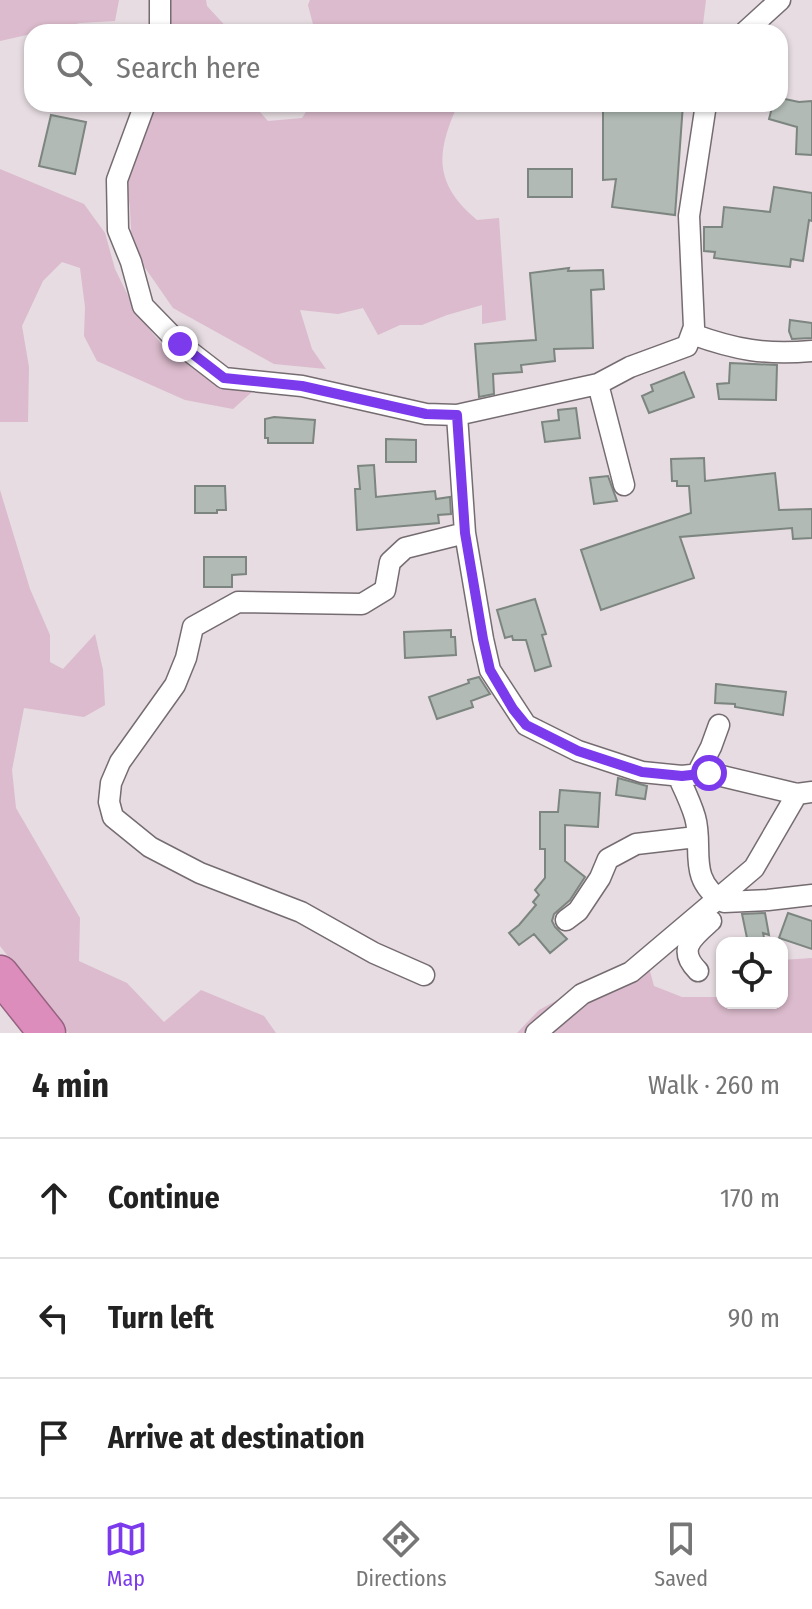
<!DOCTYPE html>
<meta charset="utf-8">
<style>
:root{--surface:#fff;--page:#f2f2f2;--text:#222;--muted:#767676;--line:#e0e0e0;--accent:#7c3aed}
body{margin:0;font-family:"Fira Sans Condensed",sans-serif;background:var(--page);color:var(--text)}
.controls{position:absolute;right:24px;bottom:24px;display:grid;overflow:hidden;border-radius:16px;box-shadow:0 2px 6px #0004}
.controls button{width:72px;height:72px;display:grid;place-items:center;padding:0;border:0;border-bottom:2px solid var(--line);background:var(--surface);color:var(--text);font:40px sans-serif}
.stop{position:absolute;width:24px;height:24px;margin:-18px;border:6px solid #7c3aed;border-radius:50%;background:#fff}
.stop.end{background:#7c3aed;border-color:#fff;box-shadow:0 2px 8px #0008}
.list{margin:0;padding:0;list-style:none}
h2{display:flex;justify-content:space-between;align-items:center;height:104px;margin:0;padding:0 32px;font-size:34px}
h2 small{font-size:26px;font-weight:400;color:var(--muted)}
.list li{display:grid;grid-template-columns:52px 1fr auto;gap:24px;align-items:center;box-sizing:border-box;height:120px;padding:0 32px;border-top:2px solid var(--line)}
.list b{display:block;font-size:30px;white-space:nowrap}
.list em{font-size:26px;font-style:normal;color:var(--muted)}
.icon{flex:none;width:44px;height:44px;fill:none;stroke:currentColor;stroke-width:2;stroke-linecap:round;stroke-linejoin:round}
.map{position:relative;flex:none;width:812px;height:1033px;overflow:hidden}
.search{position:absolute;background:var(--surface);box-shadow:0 2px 6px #0004;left:24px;right:24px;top:24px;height:88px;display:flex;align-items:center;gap:20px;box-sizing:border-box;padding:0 28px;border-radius:24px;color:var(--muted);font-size:30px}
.sheet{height:464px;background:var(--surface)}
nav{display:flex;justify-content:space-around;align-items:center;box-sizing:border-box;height:112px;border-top:2px solid var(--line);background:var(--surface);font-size:22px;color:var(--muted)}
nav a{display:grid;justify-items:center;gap:4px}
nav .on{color:var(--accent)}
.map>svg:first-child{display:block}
.green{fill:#dbbbcd}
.building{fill:#b1bab4;stroke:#7c857f;stroke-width:2}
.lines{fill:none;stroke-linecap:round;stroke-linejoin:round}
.street-casing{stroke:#756c71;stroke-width:23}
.highway-casing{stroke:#966281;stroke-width:39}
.street{stroke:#fff;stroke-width:20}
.highway{stroke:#dc8dbb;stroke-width:36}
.route{stroke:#7c3aed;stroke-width:10}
</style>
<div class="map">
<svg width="812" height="1033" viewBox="0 0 812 1033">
<rect width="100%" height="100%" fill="#e6dce1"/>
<path class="green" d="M0,0H119L115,21L80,23L0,41Z
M161,0H206L207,6L231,32H167Z
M310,0H706L702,32H315L308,5Z
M149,104H253L268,121L302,118L311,104H458C436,153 433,183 477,220L499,218L506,320L482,324V305L447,315L422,325H400L378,335L363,308L338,314L300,310L312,349L326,369L274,364L173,308L132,249L130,208L123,159Z
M0,169L84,204L105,233L115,269L137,314L164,347L206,372L253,391L233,409L185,400L97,361L84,336L85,307L80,268L62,262L43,281L22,326L29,367L28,422H0Z
M0,490L30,589L50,635V662L63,669L95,634L103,670L105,705L84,717L24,708L12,770L16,808L80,918L79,961L127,983L164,1022L201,990L264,1016L276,1033H68L0,946Z
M645,953L654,986L682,997H722V1003H782V960L812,958V1033H517L539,1010Z"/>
<path class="building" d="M780,98L799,102L812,101V155L796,154L797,127L769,119L773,104H780Z
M647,104H683L675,215L612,207L616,179L603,180V106H647Z
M51,115L86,122L75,174L39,166Z
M528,169H572V197H528Z
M774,187L812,193V221L809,220L803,261L791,259L790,267L714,258L715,252L704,251V227H722L724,207L770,212Z
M569,268L568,271L603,270L604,289L591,290L593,348L554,349L555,361L521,365L522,372L493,374L494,394L479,397L475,344L536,340L530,273Z
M790,320L812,323V338L792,339L789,331Z
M730,363L777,365L776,400L719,399L717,384L729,383Z
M684,372L694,397L649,413L642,396L653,391L651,385Z
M576,408L580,438L545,442L542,422L559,420L558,410Z
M274,417L315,420L313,443H268V438H265V419Z
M386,439L416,440V462H386Z
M704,458L705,481L775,473L779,510L812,509V538L793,539L792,528L680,537L694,578L601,610L581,550L691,513L689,486H677V481H672L671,459Z
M374,465L376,497L435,491L436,499L450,497L451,514L438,515L439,523L357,530L355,489H360L358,466Z
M608,476L617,501L594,504L590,478Z
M195,486H225L226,510H217V513H195Z
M204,557H246V574L232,575V587H204Z
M535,599L546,634L542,635L551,666L535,671L526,640H513L512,636L505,638L497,610Z
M451,630V637H455L456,655L405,658L404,632Z
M479,677L490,694L471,701L473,707L437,719L429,697L469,683L468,680Z
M716,684L786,692L783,715L735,707V704L715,703Z
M618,778L647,786L645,799L616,795Z
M560,790L600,793L598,827L565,825V861L585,877L570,900L554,914L552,921L555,927L567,939L550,953L534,934L519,945L509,933L519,925L536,905L533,902L539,895L535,890L545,878V849H540V812H558Z
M765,913L769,935L763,933L765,943H748L742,914Z
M788,913L812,921V949L779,938Z"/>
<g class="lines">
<defs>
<path id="street" d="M160,0V32
M745,32L780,0
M145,104L117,180L118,230L131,262L143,306L180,344L224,378L302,386L426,414L457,415L598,384L630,367L687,346L694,327L689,216L706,104
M692,334C736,350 765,355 812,351
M598,384L624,485
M457,415L465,533L483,639L490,670L526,725L578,751L642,772L682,776L709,773L797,794L812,792
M697,774L711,747L719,725
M678,776C684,789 691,803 695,817C704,848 686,879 724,902L768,900L812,895
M566,920L578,911L600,878L608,859L636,844L696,837
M698,971C676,949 693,937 711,921
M424,975L374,953L301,912L200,873L150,847L113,817L109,802L111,783L120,762L175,685L186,658L193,627L238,602L362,604L385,590L390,562L405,548L465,533
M536,1033L582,994L631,972L754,868L797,794"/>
<path id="highway" d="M0,974L47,1033"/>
</defs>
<use href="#street" class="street-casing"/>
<use href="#highway" class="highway-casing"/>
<use href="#street" class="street"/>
<use href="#highway" class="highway"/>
</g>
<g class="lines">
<path class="route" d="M180,344L224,378L302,386L426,414L457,415L465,533L483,639L490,670L513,709L526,725L578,751L642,772L682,776L709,773"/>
</g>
</svg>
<div class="controls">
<button><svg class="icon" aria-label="locate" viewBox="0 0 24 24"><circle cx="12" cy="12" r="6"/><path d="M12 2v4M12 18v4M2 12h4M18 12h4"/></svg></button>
</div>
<div class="stop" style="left:709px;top:773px"></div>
<div class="stop end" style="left:180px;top:344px"></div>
<div class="search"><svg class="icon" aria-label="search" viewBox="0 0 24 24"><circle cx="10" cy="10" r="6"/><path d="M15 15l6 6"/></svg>Search here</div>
</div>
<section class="sheet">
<h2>4 min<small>Walk · 260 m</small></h2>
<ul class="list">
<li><svg class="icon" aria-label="ahead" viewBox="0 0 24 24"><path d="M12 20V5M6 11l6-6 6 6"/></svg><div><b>Continue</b></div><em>170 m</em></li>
<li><svg class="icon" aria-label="left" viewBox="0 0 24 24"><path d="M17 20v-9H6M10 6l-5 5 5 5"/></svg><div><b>Turn left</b></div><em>90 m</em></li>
<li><svg class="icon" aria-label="arrive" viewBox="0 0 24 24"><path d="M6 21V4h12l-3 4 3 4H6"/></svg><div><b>Arrive at destination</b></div></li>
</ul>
</section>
<nav>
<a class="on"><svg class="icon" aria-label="map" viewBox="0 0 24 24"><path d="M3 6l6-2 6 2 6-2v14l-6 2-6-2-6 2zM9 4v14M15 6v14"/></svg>Map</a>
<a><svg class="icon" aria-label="directions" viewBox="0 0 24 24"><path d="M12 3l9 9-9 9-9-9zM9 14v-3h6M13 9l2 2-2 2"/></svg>Directions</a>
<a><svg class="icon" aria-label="saved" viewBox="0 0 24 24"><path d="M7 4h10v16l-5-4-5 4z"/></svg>Saved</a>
</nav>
